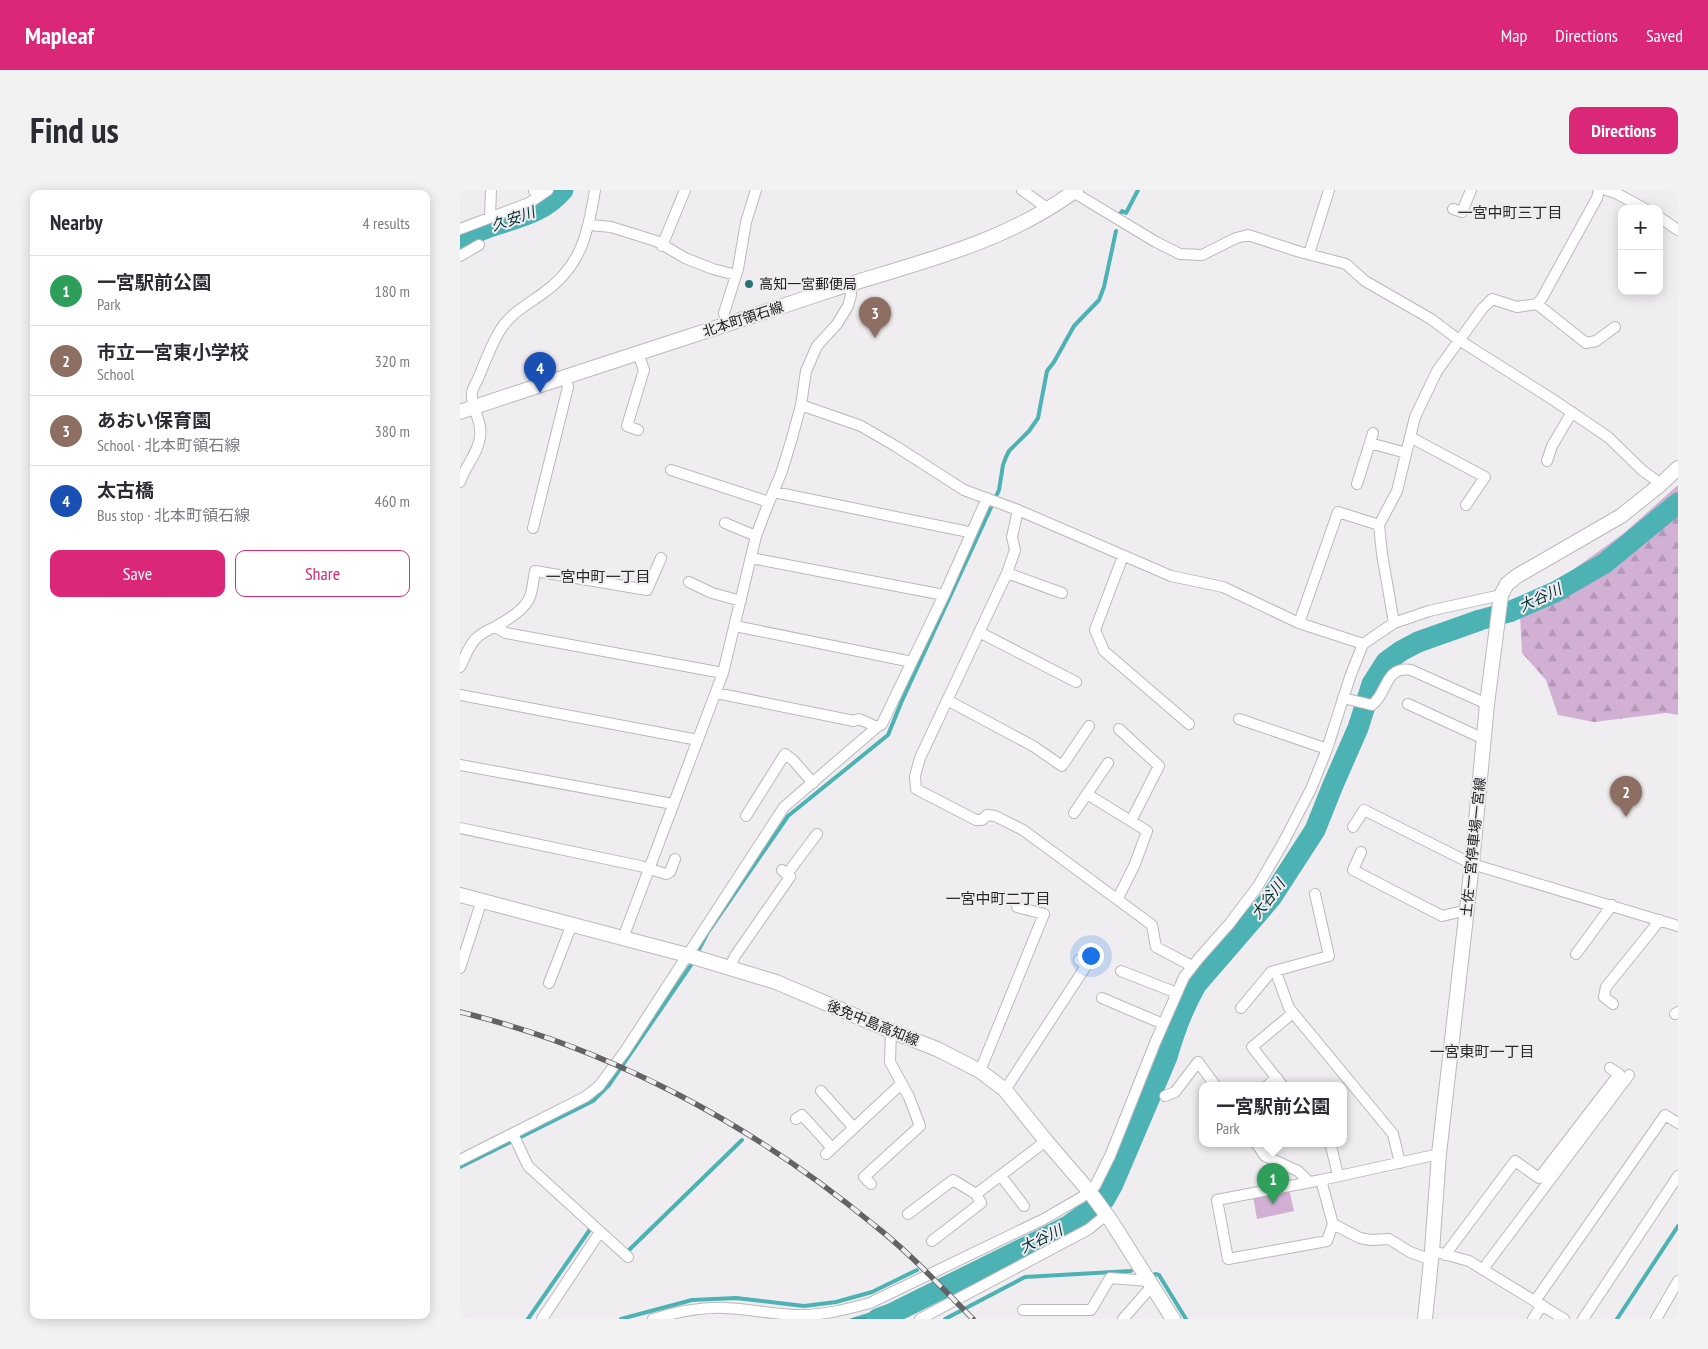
<!DOCTYPE html>
<meta charset="utf-8">
<style>
:root{--surface:#fff;--page:#f2f2f3;--text:#2b2b33;--muted:#7c7c81;--line:#e1e1e2;--accent:#db2777}
body{margin:0;font-family:"PT Sans Narrow","Noto Sans JP",sans-serif;background:var(--page);color:var(--text)}
.controls{position:absolute;right:15px;top:15px;display:grid;overflow:hidden;border-radius:10px;box-shadow:0 2px 12px #0003}
.controls button{width:45px;height:45px;display:grid;place-items:center;padding:0;border:0;border-bottom:1px solid var(--line);background:var(--surface);color:var(--text);font:25px sans-serif}
.you{position:absolute;left:630px;top:765px;width:18px;height:18px;margin:-12px;border:4px solid #fff;border-radius:50%;background:#1a73e8;box-shadow:0 0 0 8px #1a73e833}
.badge{display:grid;place-items:center;width:32px;height:32px;border-radius:50%;background:var(--accent);color:#fff;font-size:16px;font-weight:700}
.pin{position:absolute;translate:-50% -41px;filter:drop-shadow(0 1px 2px #0008)}
.pin::after{content:'';position:absolute;top:26px;width:18px;height:15px;background:inherit;clip-path:polygon(0 0,100% 0,50% 100%)}
.popup{position:absolute;left:739px;top:892px;width:148px;height:65px;box-sizing:border-box;display:grid;place-content:center;border-radius:10px;background:var(--surface);filter:drop-shadow(0 1px 4px #0005);font-size:16px;white-space:nowrap;color:var(--muted)}
.popup b{font-size:19px;color:var(--text)}
.popup::after{content:'';position:absolute;left:50%;top:100%;margin-left:-10px;border:10px solid transparent;border-top-color:var(--surface)}
.list{margin:0;padding:0;list-style:none}
h2{display:flex;justify-content:space-between;align-items:center;height:65px;margin:0;padding:0 20px;font-size:21px}
h2 small{font-size:16px;font-weight:400;color:var(--muted)}
.list li{display:grid;grid-template-columns:32px 1fr auto;gap:15px;align-items:center;box-sizing:border-box;height:70px;padding:0 20px;border-top:1px solid var(--line)}
.list b{display:block;font-size:19px;white-space:nowrap}
.list p{margin:0;font-size:16px;white-space:nowrap;color:var(--muted)}
.list em{font-size:16px;font-style:normal;color:var(--muted)}
.actions{display:flex;gap:10px;padding:15px 20px}
.actions a{flex:1;padding:11px 0;border:1px solid var(--accent);border-radius:10px;text-align:center;font-size:18px;color:var(--accent)}
.actions .main{background:var(--accent);color:#fff}
.map{position:relative;flex:none;width:1218px;height:1129px;overflow:hidden;border-radius:10px}
header{display:flex;align-items:center;gap:30px;box-sizing:border-box;height:70px;padding:0 25px;background:var(--accent);color:#fff}
header strong{font-size:24px}
nav{display:flex;gap:28px;margin-inline-start:auto;font-size:18px}
.intro{display:flex;align-items:center;justify-content:space-between;box-sizing:border-box;height:120px;padding:0 30px}
h1{margin:0;font-size:35px}
.button{padding:12px 22px;border-radius:10px;background:var(--accent);color:#fff;font-size:18px;font-weight:700}
main{display:flex;gap:30px;padding:0 30px}
aside{flex:1;background:var(--surface);border-radius:10px;box-shadow:0 2px 12px #0003}
.map>svg:first-child{display:block}
.green{fill:#d1b0d4}
.forest{fill:url(#forest-firs)}
.water{fill:url(#water-rules)}
.lines{fill:none;stroke-linecap:round;stroke-linejoin:round}
.stream{stroke:#4db2b4;stroke-width:4}
.river{stroke:#4db2b4;stroke-width:21}
.street-casing{stroke:#bbb8bb;stroke-width:12}
.secondary-casing{stroke:#bbb8bb;stroke-width:16}
.street{stroke:#fff;stroke-width:10}
.secondary{stroke:#fff;stroke-width:14}
.rail-casing{stroke:#646364;stroke-width:5.5}
.rail{stroke:#f0edf0;stroke-width:4;stroke-dasharray:11;stroke-linecap:butt}
.poi-dot{fill:#297475;stroke:#f0edf0;stroke-width:2}
.labels{text-anchor:middle;stroke-width:4;stroke-linejoin:round;paint-order:stroke}
.poi-label{font-size:14px;fill:#212021;stroke:#f0edf0;text-anchor:start}
.street-label{font-size:14px;fill:#212021;stroke:#f0edf0}
.neighbourhood-label{font-size:15px;fill:#2b282b;stroke:#f0edf0}
.water-label{font-size:15px;font-style:italic;fill:#003032;stroke:#f0edf0}
</style>
<header>
<strong>Mapleaf</strong>
<nav><a>Map</a><a>Directions</a><a>Saved</a></nav>
</header>
<div class="intro"><h1>Find us</h1><a class="button">Directions</a></div>
<main>
<aside>
<h2>Nearby<small>4 results</small></h2>
<ul class="list">
<li><span class="badge" style="background:#2e9e5b">1</span><div><b>一宮駅前公園</b><p>Park</p></div><em>180 m</em></li>
<li><span class="badge" style="background:#8d6e63">2</span><div><b>市立一宮東小学校</b><p>School</p></div><em>320 m</em></li>
<li><span class="badge" style="background:#8d6e63">3</span><div><b>あおい保育園</b><p>School · 北本町領石線</p></div><em>380 m</em></li>
<li><span class="badge" style="background:#1a4fb4">4</span><div><b>太古橋</b><p>Bus stop · 北本町領石線</p></div><em>460 m</em></li>
</ul>
<div class="actions"><a class="main">Save</a><a>Share</a></div>
</aside>
<div class="map">
<svg width="1218" height="1129" viewBox="0 0 1218 1129">
<defs>
<pattern id="forest-firs" width="22" height="20" patternUnits="userSpaceOnUse" patternTransform="scale(1.25)"><rect width="22" height="20" fill="#d1b0d4"/><path d="M5 1l3.5 6h-7zM16 11l3.5 6h-7z" fill="#b397b6"/></pattern>
<pattern id="water-rules" width="6" height="5" patternUnits="userSpaceOnUse" patternTransform="scale(1.25)"><rect width="6" height="5" fill="#4db2b4"/><path d="M0 2.5h6" fill="none" stroke="#409092"/></pattern>
</defs>
<rect width="100%" height="100%" fill="#f0edf0"/>
<path class="green" d="M829,999L834,1021L797,1029L793,1006Z"/>
<path class="forest" d="M1218,295V525L1206,523L1134,532L1098,525L1086,490L1062,463L1060,426L1085,400L1164,343Z"/>
<path class="water" d="M472,1094L484,1108L441,1129H389L420,1119Z"/>
<g class="lines">
<path class="stream" d="M660,24L662,21L666,23L678,0
M0,977L133,911L149,895L231,775L248,742L328,626L428,545L441,513L539,300L543,275L546,267L549,261L569,241L578,228L587,181L594,172L614,136L639,110L644,97L656,41
M168,1061L282,950
M695,1084L699,1085L726,1129
M68,1129L131,1038L129,1037
M161,1129L232,1110L276,1108L344,1116L376,1112L412,1102L457,1080
M485,1129L565,1087L671,1081
M1157,1129L1218,1036"/>
<path class="river" d="M0,53C8,47 18,41 27,38C57,27 81,25 103,0
M417,1129L433,1123L608,1036L644,1010L653,994L707,867C714,842 723,818 736,795L811,708L855,640L873,595L898,538L912,494L926,472L941,461L958,452L1020,430L1049,422L1095,402L1145,373L1218,313"/>
<defs>
<path id="street" d="M562,0L587,18
M1146,0L1156,3L1185,19
M74,1L75,0
M613,2L696,52L720,64L742,65L776,48L788,45L840,62L886,74L905,91L971,129L999,150L1092,209L1148,247L1182,280L1201,294
M993,19L1002,22L1011,0
M30,27L31,0
M1199,27L1218,40
M130,35L151,37L196,51L225,68L253,79L276,85
M0,39L69,13L88,0
M202,56L225,0
M849,64L869,0
M0,66L19,55
M1077,114L1126,153L1136,151L1155,137
M267,134L264,123L278,79L286,32L296,0
M341,215L401,236L437,257L504,300L558,320L552,347L555,360L547,383L460,568L455,586L456,599L516,630H522L527,625L535,626L563,640L692,735L696,757L732,776
M178,240L167,236L184,180L178,163
M950,247L1025,287L1006,315
M910,253L946,263
M1087,271L1092,256L1112,222
M211,280L309,312
M0,292C5,276 18,264 20,247C23,231 10,217 12,203C12,199 16,193 18,189C24,174 30,158 38,144C48,125 65,116 82,104C121,77 128,44 135,0
M897,294L913,243
M314,302L504,341L511,344
M558,320L711,386L763,397L839,433L903,454
M265,333L296,346
M73,338L108,197L105,187
M663,366L635,440L644,461L729,534
M291,368L484,405
M547,383L602,403
M229,392L252,403L281,411
M839,433L878,322L919,335
M934,433L922,364L919,335L937,301L955,227L977,181L1022,119L1032,109L1057,117L1077,114L1082,108L1137,8L1139,0
M275,436L452,472
M35,437C46,431 63,421 69,409C73,401 73,390 75,381L187,400L201,368
M519,442L616,492
M0,477C11,455 11,447 35,437L46,443L263,483
M256,503L394,531L399,529L417,537L422,534L484,405L527,308
M0,505L238,550
M883,508L912,515C928,503 924,476 951,480L1027,514
M487,510L573,556L602,576L629,536
M948,514L1024,549
M779,529L867,559
M659,539L699,576L671,631
M0,575L213,614
M627,604L687,641L675,674L658,708
M614,623L648,573
M286,626L325,564L333,570L353,593
M893,637L904,620L1012,674L1218,736
M0,638L180,676L206,684L210,682L215,669
M901,662L893,680L982,726L1007,720
M327,684L357,644
M163,748L263,483L296,346L307,317L322,281L332,248L341,215L346,181L357,156L377,134L388,116L391,105L390,94
M1116,764L1152,715
M270,777L275,766L330,687L322,680
M0,778L22,710
M661,781L717,803
M816,782L829,818L933,944L940,973
M89,793L112,734
M642,808L703,834
M1153,814L1144,807L1146,797L1200,730
M781,818L811,782L869,766L855,704
M1215,824L1218,822
M520,881L584,724L557,717
M808,895L817,888
M822,895L792,857L833,823
M545,900L626,776L619,770
M361,901L394,938
M705,906L715,902L738,872L755,895
M336,929L342,925L372,958
M53,944L68,976L168,1067
M796,953L805,966L838,981L849,992
M869,953L871,956L878,985
M366,964L441,894
M0,970L125,907L139,896L165,861L324,617L417,537
M541,986L564,1016
M861,990L873,1034L867,1051L768,1069L757,1010L861,990L979,964
M411,994L404,987L460,936L449,907L430,872L431,841
M448,1024L493,990L516,1004L586,951
M873,1034L900,1048L911,1050L929,1049L950,1062L971,1070
M472,1051L521,1013L516,1004
M980,1063L1009,1071L1104,1129
M985,1065L1055,971L1079,988L1159,884L1150,878
M1023,1079L1169,885
M1075,1111L1205,925L1218,933
M563,1120H631L650,1088L689,1091
M82,1129L140,1042
M193,1129C216,1122 241,1117 265,1118C291,1119 316,1125 342,1125C365,1125 387,1119 410,1113L584,1029L622,1007L635,996L650,966L695,853L724,787L739,768L770,733L798,696L823,653L851,599L867,559L890,487L903,454L934,433L969,421L1041,405
M460,1129L629,1039L646,1025
M663,1129L692,1096
M1073,1129L1082,1115
M1123,1129L1218,986
M1196,1129L1218,1091"/>
<path id="secondary" d="M0,222C123,180 248,141 371,100C455,73 544,54 616,0
M0,705L227,765L316,792L431,841L477,859L520,881L545,900L586,951L629,1001L651,1031L713,1129
M965,1129L972,1061L979,964L1012,674L1027,514L1041,405L1047,394L1057,386L1161,326L1201,294L1218,278"/>
</defs>
<use href="#street" class="street-casing"/>
<use href="#secondary" class="secondary-casing"/>
<use href="#street" class="street"/>
<use href="#secondary" class="secondary"/>
<defs>
<path id="rail" d="M0,822C153,859 294,936 414,1035C450,1063 481,1097 513,1129"/>
</defs>
<use href="#rail" class="rail-casing"/>
<use href="#rail" class="rail"/>
</g>
<circle class="poi-dot" cx="289" cy="94" r="5"/>
<g class="labels">
<g class="poi-label">
<text x="299" y="99">高知一宮郵便局</text>
</g>
<g class="street-label">
<text transform="translate(283 129) rotate(-18)" y="5">北本町領石線</text>
<text transform="translate(1013 657) rotate(-84)" y="5">土佐一宮停車場一宮線</text>
<text transform="translate(413 833) rotate(22)" y="5">後免中島高知線</text>
</g>
<g class="neighbourhood-label">
<text x="1050" y="28">一宮中町三丁目</text>
<text x="138" y="392">一宮中町一丁目</text>
<text x="538" y="714">一宮中町二丁目</text>
<text x="1022" y="867">一宮東町一丁目</text>
</g>
<g class="water-label">
<text transform="translate(53 29) rotate(-19)" y="5">久安川</text>
<text transform="translate(1080 408) rotate(-25)" y="5">大谷川</text>
<text transform="translate(808 709) rotate(-53)" y="5">大谷川</text>
<text transform="translate(581 1049) rotate(-26)" y="5">大谷川</text>
</g>
</g>
</svg>
<div class="controls">
<button>+</button>
<button>−</button>
</div>
<div class="you"></div>
<div class="pin badge" style="left:813px;top:1014px;background:#2e9e5b">1</div>
<div class="popup"><b>一宮駅前公園</b>Park</div>
<div class="pin badge" style="left:1166px;top:627px;background:#8d6e63">2</div>
<div class="pin badge" style="left:415px;top:148px;background:#8d6e63">3</div>
<div class="pin badge" style="left:80px;top:203px;background:#1a4fb4">4</div>
</div>
</main>
